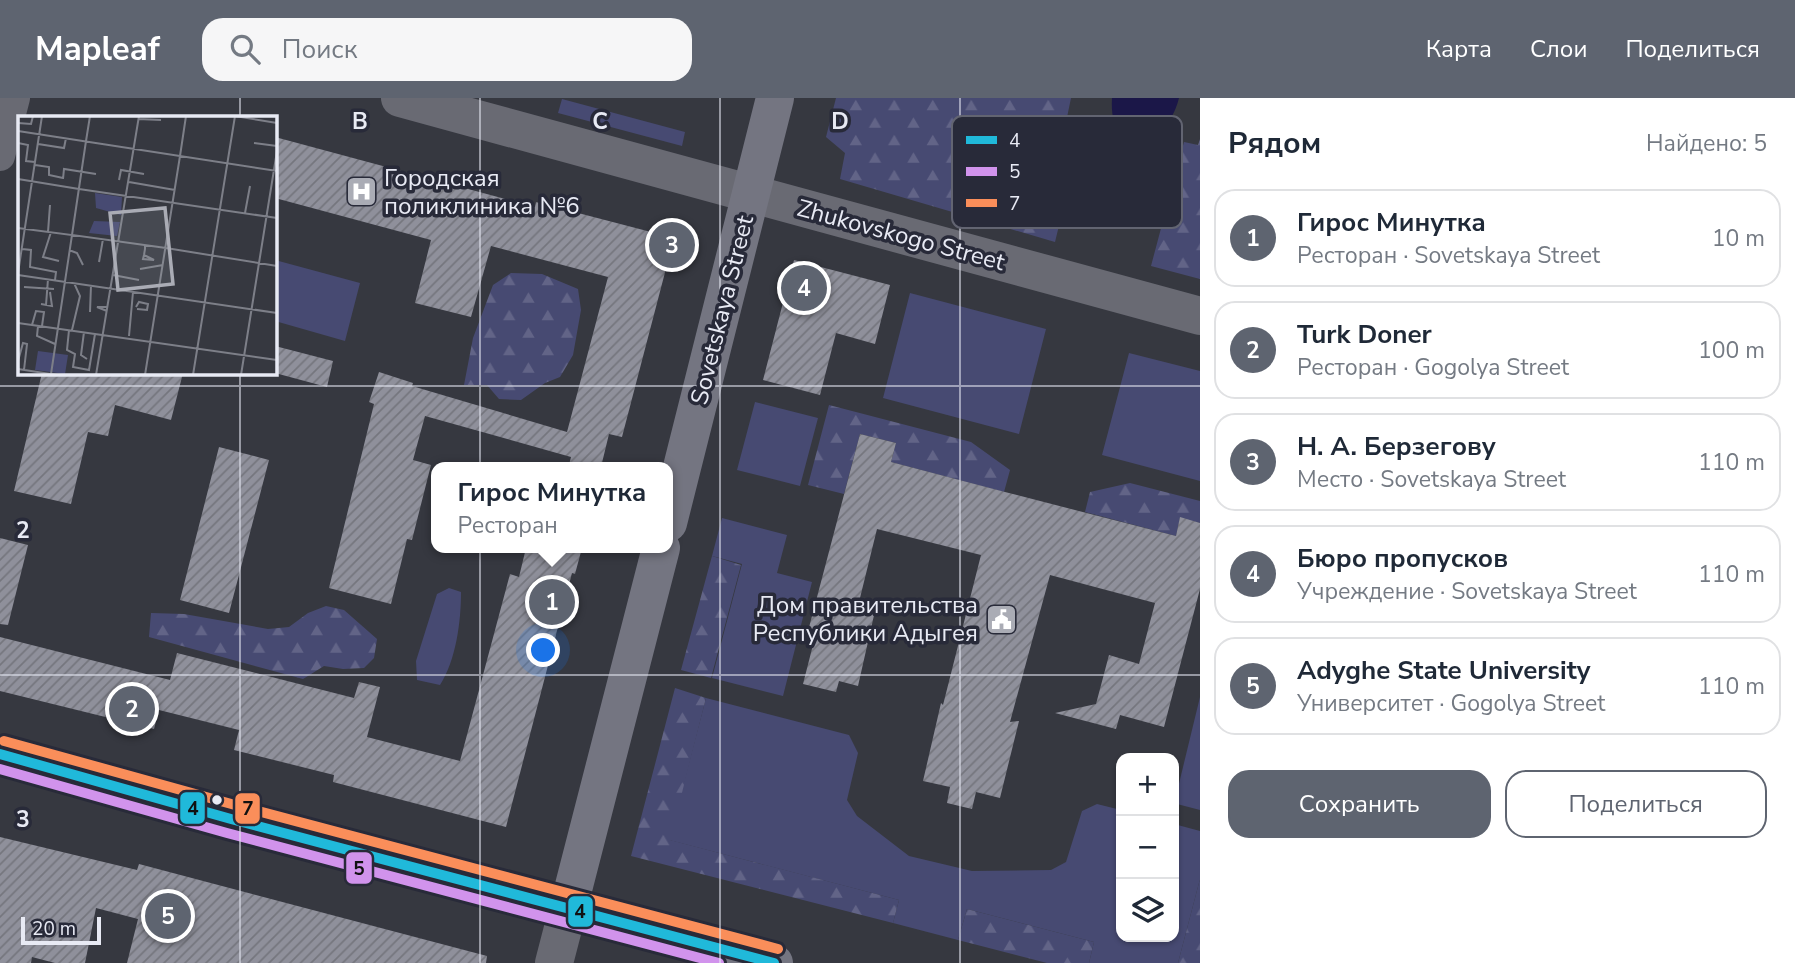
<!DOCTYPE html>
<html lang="ru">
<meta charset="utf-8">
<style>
:root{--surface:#fff;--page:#f6f6f7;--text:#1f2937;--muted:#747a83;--line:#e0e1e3;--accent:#5e6470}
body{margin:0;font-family:"Nunito Sans",sans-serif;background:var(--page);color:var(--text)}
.controls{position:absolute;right:21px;bottom:21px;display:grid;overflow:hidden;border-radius:14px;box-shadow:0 2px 5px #0004}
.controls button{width:63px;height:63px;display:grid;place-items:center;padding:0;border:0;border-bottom:2px solid var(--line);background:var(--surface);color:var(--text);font:35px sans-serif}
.scale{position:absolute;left:21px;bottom:18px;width:80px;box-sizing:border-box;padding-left:7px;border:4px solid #e8eaf4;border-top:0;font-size:19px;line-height:24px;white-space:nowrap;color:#e8eaf4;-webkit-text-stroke:5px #282a39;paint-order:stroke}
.you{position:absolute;left:544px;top:553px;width:24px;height:24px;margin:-18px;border:5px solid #fff;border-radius:50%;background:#1a73e8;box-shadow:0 0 0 10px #1a73e833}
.badge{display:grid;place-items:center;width:46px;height:46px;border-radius:50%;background:var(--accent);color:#fff;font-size:23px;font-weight:700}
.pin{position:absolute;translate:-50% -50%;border:4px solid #fff;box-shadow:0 2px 7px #0006}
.popup{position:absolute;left:431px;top:364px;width:242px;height:91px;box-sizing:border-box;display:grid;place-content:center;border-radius:14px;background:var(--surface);filter:drop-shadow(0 2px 5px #0005);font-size:23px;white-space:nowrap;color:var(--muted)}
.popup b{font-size:26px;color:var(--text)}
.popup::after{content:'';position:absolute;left:50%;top:100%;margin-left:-14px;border:14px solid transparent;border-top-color:var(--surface)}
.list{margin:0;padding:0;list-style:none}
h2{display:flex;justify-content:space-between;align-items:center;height:91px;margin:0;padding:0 28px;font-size:30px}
h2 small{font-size:23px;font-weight:400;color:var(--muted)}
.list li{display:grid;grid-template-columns:46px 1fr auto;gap:21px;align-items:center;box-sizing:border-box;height:98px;margin:0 14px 14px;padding:0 14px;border:2px solid var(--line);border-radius:21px}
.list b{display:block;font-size:26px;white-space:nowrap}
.list p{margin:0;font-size:23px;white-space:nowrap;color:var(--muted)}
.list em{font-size:23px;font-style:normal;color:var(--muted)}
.actions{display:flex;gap:14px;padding:21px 28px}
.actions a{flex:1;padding:16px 0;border:2px solid var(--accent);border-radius:21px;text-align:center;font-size:24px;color:var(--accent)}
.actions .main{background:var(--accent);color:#fff}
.icon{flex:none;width:38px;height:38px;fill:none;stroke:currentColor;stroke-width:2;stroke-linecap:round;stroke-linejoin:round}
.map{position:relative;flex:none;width:1200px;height:865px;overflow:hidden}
header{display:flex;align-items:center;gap:42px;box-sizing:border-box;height:98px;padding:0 35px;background:var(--accent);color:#fff}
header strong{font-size:33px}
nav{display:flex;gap:38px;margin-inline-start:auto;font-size:24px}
.search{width:490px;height:63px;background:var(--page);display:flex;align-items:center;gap:18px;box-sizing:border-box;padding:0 24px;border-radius:21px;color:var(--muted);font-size:26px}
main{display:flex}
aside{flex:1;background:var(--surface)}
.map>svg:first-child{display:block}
.green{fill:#474a72}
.forest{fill:url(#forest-firs)}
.water{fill:#1b1748}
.building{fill:url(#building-hatch)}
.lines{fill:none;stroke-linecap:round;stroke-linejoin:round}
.minor{stroke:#696a73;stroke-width:30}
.tertiary{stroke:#696a73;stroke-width:38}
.secondary{stroke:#747581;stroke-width:38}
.bus-1-casing{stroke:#282a39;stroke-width:16}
.bus-2-casing{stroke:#282a39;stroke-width:16}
.bus-3-casing{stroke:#282a39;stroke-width:16}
.bus-1{stroke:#20b9da;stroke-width:10}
.bus-2{stroke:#d193ec;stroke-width:10}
.bus-3{stroke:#fa8e5a;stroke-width:10}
.grid{fill:none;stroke:#e8eaf4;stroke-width:2;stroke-opacity:0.55}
.bus-dot{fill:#e8eaf4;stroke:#282a39;stroke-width:2.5}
.labels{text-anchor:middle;stroke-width:7;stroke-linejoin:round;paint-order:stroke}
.poi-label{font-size:24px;fill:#e8eaf4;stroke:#282a39;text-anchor:start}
.street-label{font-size:24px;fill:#e8eaf4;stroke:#282a39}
.inset-road{fill:none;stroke:#7d7f88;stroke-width:2}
.view{fill:#aaacb5;fill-opacity:0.15;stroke:#aaacb5;stroke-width:3.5}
.inset-edge{fill:none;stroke:#e8eaf4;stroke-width:3.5}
.key{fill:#282a39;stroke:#626471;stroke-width:2}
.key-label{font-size:19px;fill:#e8eaf4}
.grid-label{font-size:23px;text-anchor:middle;font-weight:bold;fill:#e8eaf4;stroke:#282a39;stroke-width:7;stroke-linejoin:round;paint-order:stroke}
.line-badge{stroke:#282a39;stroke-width:2.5}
.pale-badge-label{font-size:19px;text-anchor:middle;font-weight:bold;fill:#111}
</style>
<header>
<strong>Mapleaf</strong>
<div class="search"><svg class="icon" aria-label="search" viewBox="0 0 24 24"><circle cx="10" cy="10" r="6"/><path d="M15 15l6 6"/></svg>Поиск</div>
<nav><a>Карта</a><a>Слои</a><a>Поделиться</a></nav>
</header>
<main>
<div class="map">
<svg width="1200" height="865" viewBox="0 0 1200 865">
<defs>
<pattern id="forest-firs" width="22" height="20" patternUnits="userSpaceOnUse" patternTransform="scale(1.75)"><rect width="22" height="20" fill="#474a72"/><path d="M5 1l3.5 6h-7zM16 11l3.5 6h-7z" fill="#626487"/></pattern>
<pattern id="building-hatch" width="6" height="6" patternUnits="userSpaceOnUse" patternTransform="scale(1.75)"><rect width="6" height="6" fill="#8f909b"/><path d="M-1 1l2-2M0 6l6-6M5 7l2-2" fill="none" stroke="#75767e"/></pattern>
</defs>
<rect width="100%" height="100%" fill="#363840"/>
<path class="green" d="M562,1L685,34L682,48L558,15Z
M275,162L360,185L345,243L275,223Z
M910,195L1046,231L1019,336L883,300Z
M1129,255L1200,273V383L1102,357Z
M755,304L818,320L800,388L737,372Z
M722,420L787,437L777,475L812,484L783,598L712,580L742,466L712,458Z
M449,490L461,494C461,524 456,562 440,587L417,582L416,563L437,496Z
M1200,599V712L1177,706L1175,702Z
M706,600L849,637L858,655L847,702L857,718L909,758L972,773L1051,772L1066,764L1082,713L1097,706L1121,712V839H1174V726L1200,733V781L1178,865H1089L1094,844L967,811L958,842L893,825L899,802L669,742Z"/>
<path class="forest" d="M836,0H1071L1066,24L1083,28L1055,144L840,81L845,55L826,39Z
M1200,41V181L1151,168L1184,44L1198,47Z
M511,175L542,176L578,191L581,212L573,257L560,279L545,285L521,302L499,301L487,287H464L473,240L493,187Z
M829,307L971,344L1010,372L1004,394L891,364L896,345L860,336L844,396L808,387Z
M1130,385L1200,403V425L1180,420L1176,438L1085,414L1090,394Z
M712,458L741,467L711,580L681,572Z
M326,508L344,512L377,541L374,560L364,570L343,571L324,568L303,581L149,539L151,515L184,516L268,531L289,529L308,515Z
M675,590L706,600L670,742L899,802L893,825L631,758Z
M1200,781V865H1178Z
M967,811L1094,844L1089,865H1047L958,842Z"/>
<path class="water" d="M1112,0H1179C1165,55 1108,62 1112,0Z"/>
<path class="building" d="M275,39L535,109L536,104L674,140L622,339L609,336L601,369L569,367L571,359L425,318L413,362L431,367L412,442L407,441L391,506L329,490L374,306L369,304L379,274L413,285L412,288L567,334L608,179L491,148L471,219L415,205L431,142L275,100Z
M794,162L890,187L875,246L836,235L820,297L763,282Z
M275,248L333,263L327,289L275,275Z
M42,275H183L171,322L115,307L108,338L88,334L71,406L14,393Z
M860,336L896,345L891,364L1005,394L1176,438L1180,419L1200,425V491L1164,629L1120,617L1116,631L1055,615L1096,606L1109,557L1139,566L1155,505L1050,477L1010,624L1019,623L1000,700L976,694L972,711L947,705L950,689L923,683L941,605L943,607L981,457L877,431L860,500L877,504L858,588L839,583L836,594L803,586L815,539L807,537Z
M219,349L269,362L229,515L180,502Z
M0,440L28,447L8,527L0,526Z
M526,450H582L575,476L572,475L506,729L333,684L334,677L234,652L239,632L159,612L154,631L0,593V539L170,582L177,555L354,600L359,584L380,589L367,639L460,663L510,476L519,479Z
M0,739L137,772L139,766L487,858L486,865H127L138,821L96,810L85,865H55L32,859L31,865H0Z"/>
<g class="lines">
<path class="minor" d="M0,58L15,0"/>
<path class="tertiary" d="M400,0L1200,218
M554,865L568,811"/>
<path class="secondary" d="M668,425L775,0
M0,656L231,721L774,865
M568,811L661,450"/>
<defs>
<path id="bus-1" d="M0,656L231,721L774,865"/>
<path id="bus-2" d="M0,671L227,735L719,865"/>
<path id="bus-3" d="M4,643L235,707L778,851"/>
</defs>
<use href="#bus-1" class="bus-1-casing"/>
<use href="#bus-2" class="bus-2-casing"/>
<use href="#bus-3" class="bus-3-casing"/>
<use href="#bus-1" class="bus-1"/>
<use href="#bus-2" class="bus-2"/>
<use href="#bus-3" class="bus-3"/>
</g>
<path class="grid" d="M240,0V19M480,0V865M720,0V865M960,0V865M240,275V865M0,288H1200M0,577H1200"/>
<defs>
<symbol id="hospital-square" viewBox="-11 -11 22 22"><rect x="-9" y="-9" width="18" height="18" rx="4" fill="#aaacb5" stroke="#282a39"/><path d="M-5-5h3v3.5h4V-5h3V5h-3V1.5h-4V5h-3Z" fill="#fff"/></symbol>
<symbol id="civic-square" viewBox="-11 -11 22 22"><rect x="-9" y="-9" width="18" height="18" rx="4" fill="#aaacb5" stroke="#282a39"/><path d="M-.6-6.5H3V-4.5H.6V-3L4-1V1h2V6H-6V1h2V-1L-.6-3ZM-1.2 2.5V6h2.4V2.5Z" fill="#fff"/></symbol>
</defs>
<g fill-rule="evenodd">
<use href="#hospital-square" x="344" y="76" width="35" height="35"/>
<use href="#civic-square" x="984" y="504" width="35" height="35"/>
</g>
<circle class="bus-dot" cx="217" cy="702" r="6"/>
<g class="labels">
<g class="poi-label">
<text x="384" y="88">Городская<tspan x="384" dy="28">поликлиника №6</tspan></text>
<text x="978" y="515" text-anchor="end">Дом правительства<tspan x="978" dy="28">Республики Адыгея</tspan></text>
</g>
<g class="street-label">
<text transform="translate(901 137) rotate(15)" y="8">Zhukovskogo Street</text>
<text transform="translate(722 212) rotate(-76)" y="8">Sovetskaya Street</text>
</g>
</g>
<g transform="translate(18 18)">
<rect width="259" height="259" fill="#363840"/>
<path d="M20,235L50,239L47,258L17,254Z" fill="#474a72"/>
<path d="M77,77L104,81L103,99L78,92ZM76,105L102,106L99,120L71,117Z" fill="#474a72"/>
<path class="inset-road" d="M217,0L259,7M120,3L143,4M0,7L13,8L15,0M0,15L259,55M68,25L72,0M68,25L54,119L148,132M0,27L10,29L8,45L17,46M236,27L259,30M20,28L46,32L48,22M162,40L168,0M17,49L31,51V59L45,62M0,63L61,73M45,63L46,53L78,58M101,64L103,54L126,58M111,66L157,74M61,73L259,102M227,97L232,70M0,112L54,119L33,258M30,116L32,89M33,116L25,141L41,145M148,132L259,150M4,133L13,134L12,151L38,156L37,164M51,134L59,137L65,149M126,139L136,144L125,143L126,139L127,133V129M81,146L85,123M122,153L145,149M0,157L24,0M0,159L259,197M95,159L121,164M6,171L36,173M23,188L34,190L32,176M28,189L30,163M118,191L121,186L130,188L129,194L119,193M89,195L79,191H90M72,196L73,169M0,207L259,244M14,209L18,195L26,196L24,210M20,210L19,220L37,228M51,214L49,234L57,238L55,251L71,254L77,218M54,214L62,180L56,167M66,216L63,239L69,243M111,220L115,176M0,245L5,227L9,228L6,254M0,253L39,259M78,259L121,0M127,259L162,40M175,259L217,0M223,259L259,35"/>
<path class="view" d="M147,92L155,168L100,174L92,97Z"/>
<rect width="259" height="259" class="inset-edge"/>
</g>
<rect x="952" y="18" width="230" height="112" rx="10" class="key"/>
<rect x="966" y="38" width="31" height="8" fill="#20b9da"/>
<rect x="966" y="69" width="31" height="9" fill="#d193ec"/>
<rect x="966" y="101" width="31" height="8" fill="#fa8e5a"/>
<g class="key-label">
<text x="1009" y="49">4</text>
<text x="1009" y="80">5</text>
<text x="1009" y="112">7</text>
</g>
<g class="grid-label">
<text x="360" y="31">B</text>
<text x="600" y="31">C</text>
<text x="840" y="31">D</text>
<text x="23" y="440">2</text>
<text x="23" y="729">3</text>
</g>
<g class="line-badge">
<rect x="179" y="693" width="27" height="34" rx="7" fill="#20b9da"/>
<rect x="234" y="694" width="27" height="33" rx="7" fill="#fa8e5a"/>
<rect x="345" y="753" width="28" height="34" rx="7" fill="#d193ec"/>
<rect x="567" y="797" width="27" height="33" rx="7" fill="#20b9da"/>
</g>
<g class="pale-badge-label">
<text x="193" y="717">4</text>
<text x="248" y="717">7</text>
<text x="359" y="777">5</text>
<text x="580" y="820">4</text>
</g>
</svg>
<div class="controls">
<button>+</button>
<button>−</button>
<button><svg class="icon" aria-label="layers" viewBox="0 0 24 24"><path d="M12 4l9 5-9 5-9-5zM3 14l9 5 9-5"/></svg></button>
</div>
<div class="scale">20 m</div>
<div class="you"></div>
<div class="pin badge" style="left:552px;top:504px">1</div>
<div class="popup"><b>Гирос Минутка</b>Ресторан</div>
<div class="pin badge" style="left:132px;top:611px">2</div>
<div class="pin badge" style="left:672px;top:147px">3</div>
<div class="pin badge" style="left:804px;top:190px">4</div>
<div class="pin badge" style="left:168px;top:818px">5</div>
</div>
<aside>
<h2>Рядом<small>Найдено: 5</small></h2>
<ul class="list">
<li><span class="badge">1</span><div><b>Гирос Минутка</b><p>Ресторан · Sovetskaya Street</p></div><em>10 m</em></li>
<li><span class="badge">2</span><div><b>Turk Doner</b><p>Ресторан · Gogolya Street</p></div><em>100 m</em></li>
<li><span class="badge">3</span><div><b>Н. А. Берзегову</b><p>Место · Sovetskaya Street</p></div><em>110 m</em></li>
<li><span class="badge">4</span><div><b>Бюро пропусков</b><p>Учреждение · Sovetskaya Street</p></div><em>110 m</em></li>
<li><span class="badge">5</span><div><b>Adyghe State University</b><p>Университет · Gogolya Street</p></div><em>110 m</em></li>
</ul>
<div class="actions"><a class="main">Сохранить</a><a>Поделиться</a></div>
</aside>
</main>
